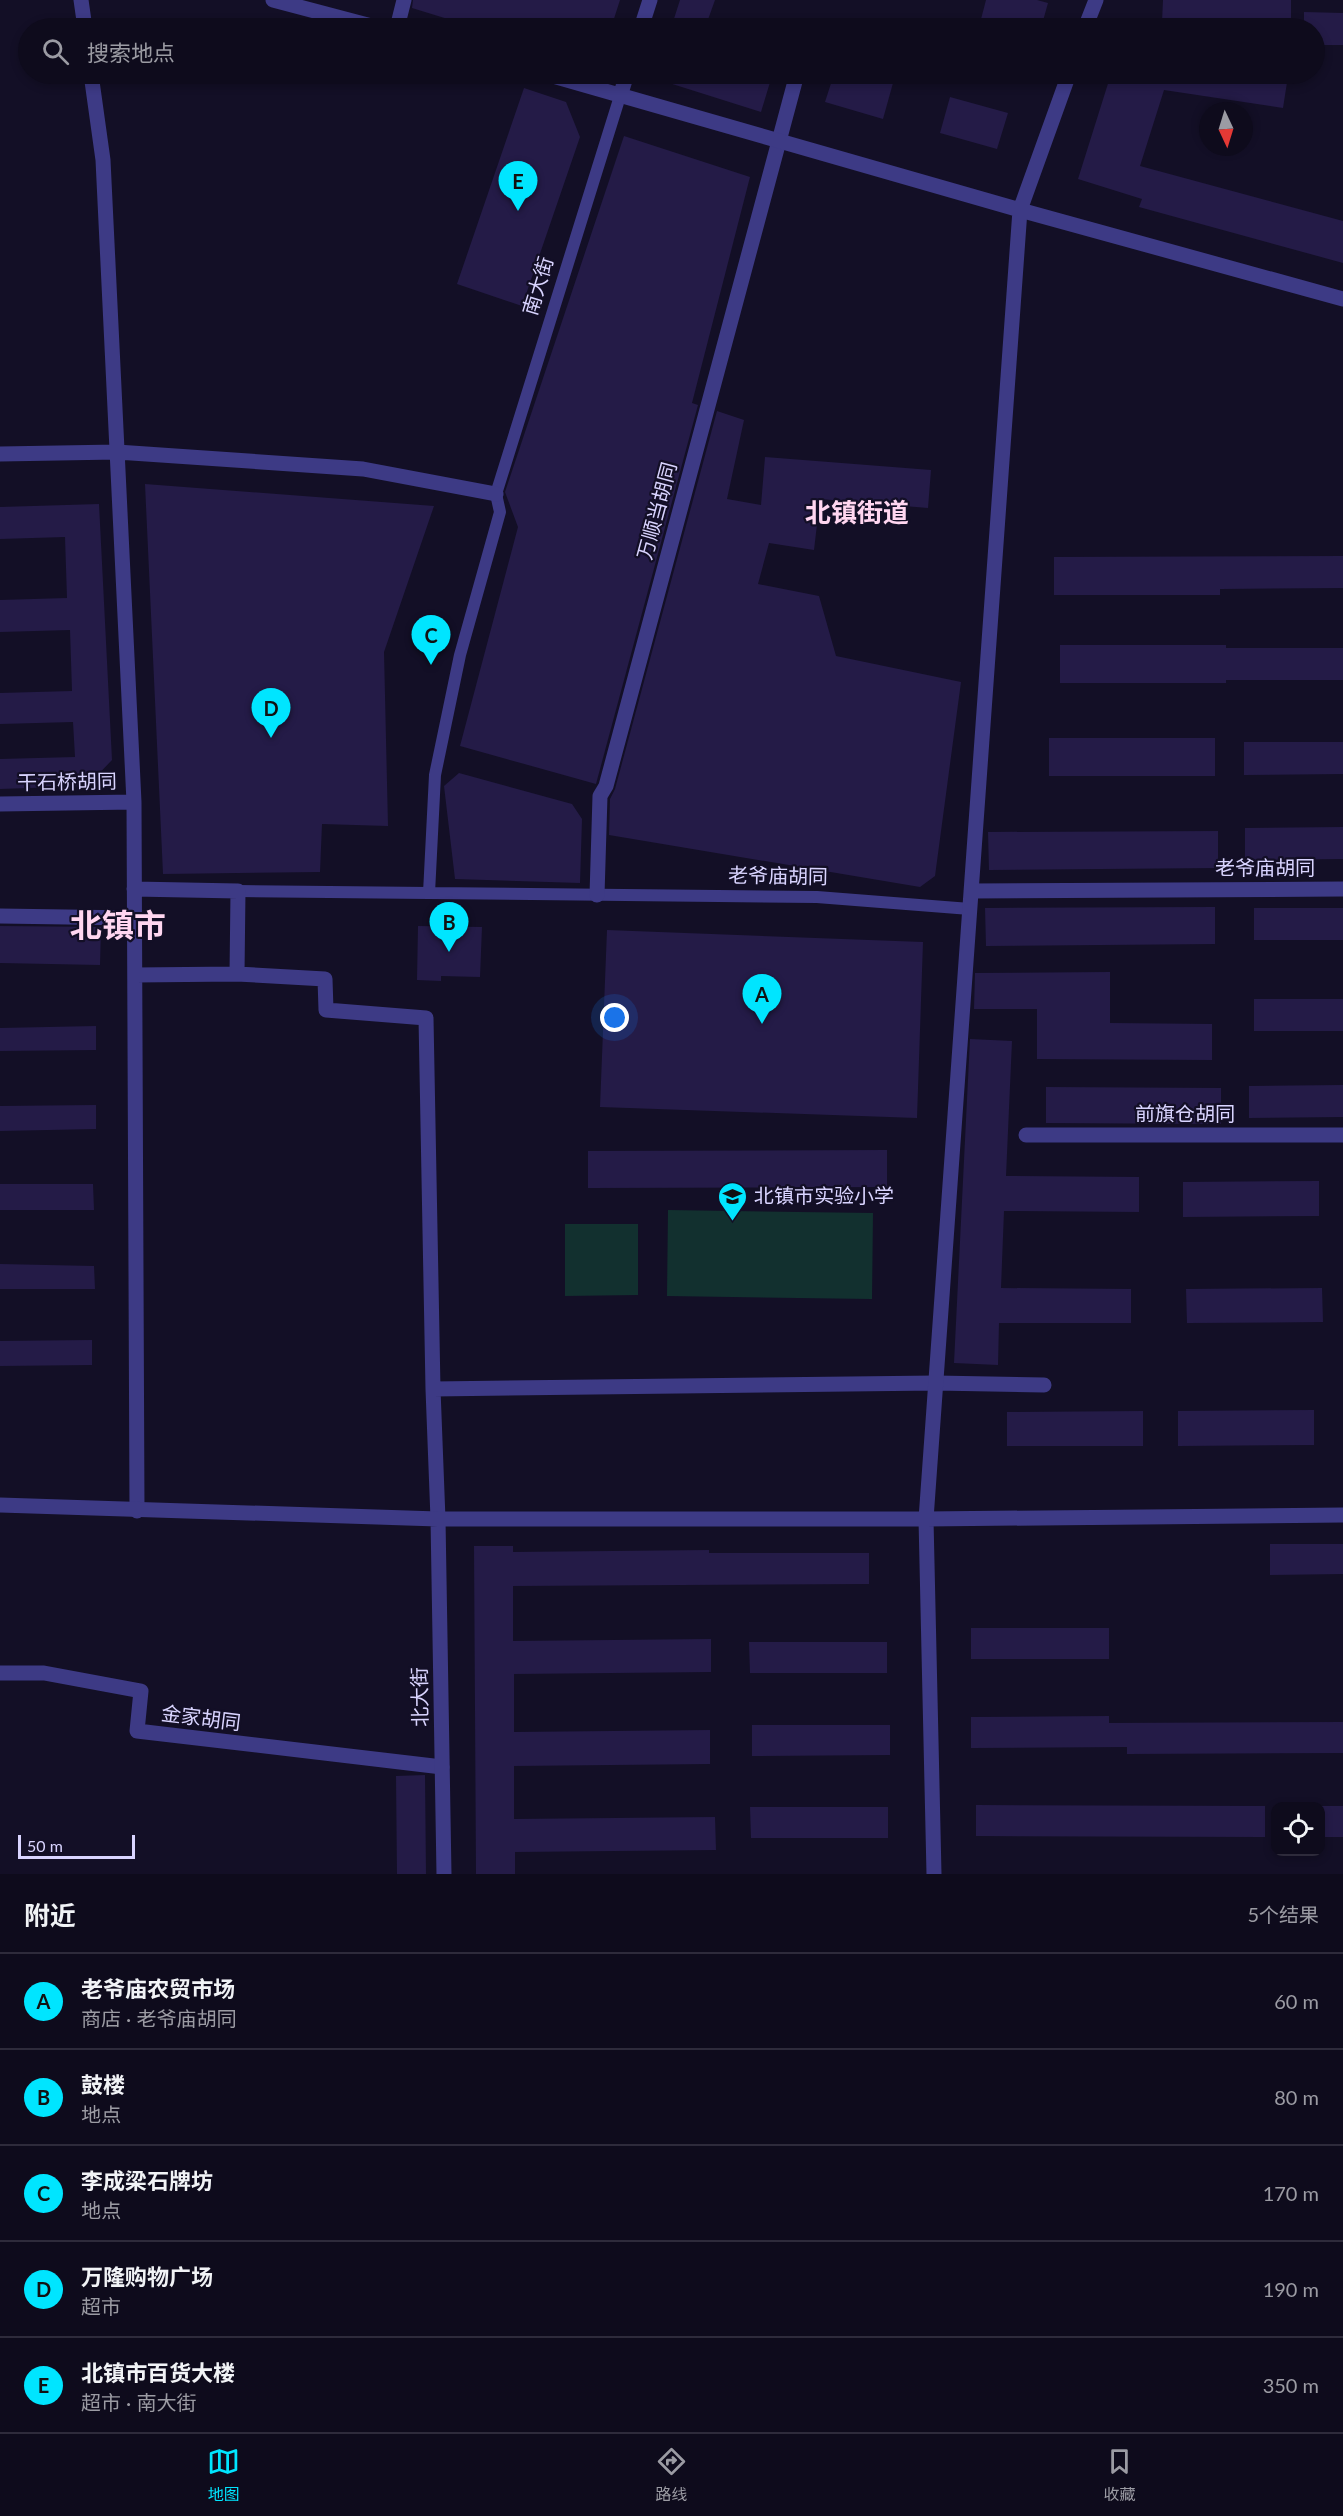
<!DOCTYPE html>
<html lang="zh">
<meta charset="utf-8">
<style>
:root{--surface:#0e0b1c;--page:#1c1929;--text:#f1f3f6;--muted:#9b9ba3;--line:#2e2b3b;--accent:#00e5ff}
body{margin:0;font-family:Lato,"Noto Sans SC",sans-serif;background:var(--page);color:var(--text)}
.controls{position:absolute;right:18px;bottom:18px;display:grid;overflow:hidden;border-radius:12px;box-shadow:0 3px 9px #0003}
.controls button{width:54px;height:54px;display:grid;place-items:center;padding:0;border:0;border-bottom:2px solid var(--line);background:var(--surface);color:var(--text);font:30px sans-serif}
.compass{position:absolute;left:1199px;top:102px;width:54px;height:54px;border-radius:50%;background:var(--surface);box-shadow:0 3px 9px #0003;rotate:176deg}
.scale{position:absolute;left:18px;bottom:15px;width:117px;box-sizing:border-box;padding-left:6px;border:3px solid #d9d4ff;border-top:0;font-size:16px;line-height:21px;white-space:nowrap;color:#d9d4ff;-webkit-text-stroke:4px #130f26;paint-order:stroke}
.you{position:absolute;left:615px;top:1018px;width:21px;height:21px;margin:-15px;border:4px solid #fff;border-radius:50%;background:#1a73e8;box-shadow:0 0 0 9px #1a73e833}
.badge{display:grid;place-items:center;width:39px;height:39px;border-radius:50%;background:var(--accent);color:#111;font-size:20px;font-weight:700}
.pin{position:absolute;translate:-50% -50px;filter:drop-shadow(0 2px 3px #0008)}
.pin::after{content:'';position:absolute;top:32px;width:21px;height:18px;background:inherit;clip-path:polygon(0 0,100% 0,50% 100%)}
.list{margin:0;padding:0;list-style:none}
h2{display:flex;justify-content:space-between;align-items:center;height:78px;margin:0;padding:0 24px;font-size:26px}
h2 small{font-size:20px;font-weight:400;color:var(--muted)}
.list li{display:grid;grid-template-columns:39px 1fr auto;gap:18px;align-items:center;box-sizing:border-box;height:96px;padding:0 24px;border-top:2px solid var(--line)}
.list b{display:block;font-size:22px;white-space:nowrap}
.list p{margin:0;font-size:20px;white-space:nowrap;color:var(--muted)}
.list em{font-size:20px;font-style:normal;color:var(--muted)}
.icon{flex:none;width:33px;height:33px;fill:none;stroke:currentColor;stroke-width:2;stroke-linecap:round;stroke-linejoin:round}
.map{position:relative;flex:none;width:1343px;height:1874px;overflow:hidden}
.search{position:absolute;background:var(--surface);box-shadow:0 3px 9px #0003;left:18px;right:18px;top:18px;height:66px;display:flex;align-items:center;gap:15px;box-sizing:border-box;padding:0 21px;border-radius:33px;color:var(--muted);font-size:22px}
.sheet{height:558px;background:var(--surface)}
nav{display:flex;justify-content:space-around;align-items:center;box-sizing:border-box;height:84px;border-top:2px solid var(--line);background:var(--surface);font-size:16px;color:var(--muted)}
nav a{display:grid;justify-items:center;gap:3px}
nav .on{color:var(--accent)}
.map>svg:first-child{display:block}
.green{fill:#12302f}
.building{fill:#241b47}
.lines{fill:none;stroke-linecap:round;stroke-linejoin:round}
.pedestrian{stroke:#3d3a85;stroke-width:12}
.minor{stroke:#3d3a85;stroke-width:15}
.tertiary{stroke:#3d3a85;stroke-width:15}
.labels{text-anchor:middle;stroke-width:4.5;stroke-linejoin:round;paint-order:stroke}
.street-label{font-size:20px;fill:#d9d4ff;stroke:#130f26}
.poi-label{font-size:20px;fill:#d9d4ff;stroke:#130f26;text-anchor:start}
.district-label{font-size:26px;font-weight:bold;fill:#ffd6f0;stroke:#130f26}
.town-label{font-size:32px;font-weight:bold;fill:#ffd6f0;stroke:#130f26}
</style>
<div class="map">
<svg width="1343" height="1874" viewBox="0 0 1343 1874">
<rect width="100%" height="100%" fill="#130f26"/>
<path class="green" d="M668,1210L873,1213L872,1299L667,1296Z
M565,1224H638V1295L565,1296Z"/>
<path class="building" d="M413,0H620L611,28H477L412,8Z
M680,0H715L705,28H671Z
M986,0H1037L1048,3L1041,28H1000L980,23Z
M1163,0H1291V24L1162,22Z
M1304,12L1343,13V45H1314V28H1304Z
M647,74H753L771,79L761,112L647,76Z
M834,74H861L893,83L883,119L825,102Z
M1111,74H1273L1288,76L1283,108L1164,90L1140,166L1343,221V263L1139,207L1142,199L1078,179Z
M524,88L566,102L580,137L522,306L457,284Z
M950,97L1008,113L997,149L940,133Z
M624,136L750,177L692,403L698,405L596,784L460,746L518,527L505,492Z
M717,411L744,420L727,499L761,505L765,457L931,470L928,508L820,499L814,550L769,543L758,584L819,596L836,656L961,682L935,876L920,887L609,835L610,799L615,789Z
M145,484L434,506L384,652L388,826L322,824L320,872L163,874Z
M99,504L112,760L87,786L0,789V759L75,757L73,722L0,724V693L72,691L70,630L0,632V600L67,598L65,537L0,539V507Z
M1343,556V588L1220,589V595H1054V557Z
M1060,645H1226V648H1343V680H1226V683H1060Z
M1049,738H1215V776H1049Z
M1244,742H1343V774L1244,775Z
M459,773L572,804L582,819L580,883L455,879L444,786Z
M1343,827V859L1245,860V828Z
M1218,831V868L989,870L988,832Z
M1215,907V944L986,946L985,908Z
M1254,908H1343V940H1254Z
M0,926L101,927L100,965L0,963Z
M418,926L482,927L480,977L441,976V981L417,980Z
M607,930L923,942L917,1118L600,1107Z
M1110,972V1023L1212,1024V1060L1037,1059V1009H974L975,973Z
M1254,999H1343V1031H1254Z
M96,1026V1050L0,1051V1028Z
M970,1039L1012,1041L1006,1176L1139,1177V1212L1004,1211L1001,1288L1131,1289V1323H999L998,1365L954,1363Z
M1343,1085V1117L1249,1118V1086Z
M1046,1087L1221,1088V1124L1046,1123Z
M96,1105V1129L0,1131V1106Z
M887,1150V1187L588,1188V1151Z
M1319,1181V1216L1183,1217V1182Z
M0,1184H93L94,1210H0Z
M0,1264L94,1266L95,1289H0Z
M1322,1288L1323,1322L1187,1323L1186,1289Z
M92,1340V1365L0,1366V1341Z
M1314,1410V1445L1178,1446V1411Z
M1143,1411V1446H1007V1412Z
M1270,1544H1343V1574L1270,1575Z
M474,1546H513V1552L709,1550V1553H869V1584L513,1586V1641L711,1639V1672L514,1674V1732L710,1730V1764L514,1766V1819L715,1817L716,1850L515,1852V1874H476Z
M971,1628H1109V1659H971Z
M749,1642H887V1673H750Z
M1109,1716V1723L1343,1722V1753L1127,1754V1747L971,1748V1717Z
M752,1725H890V1755L752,1756Z
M425,1775L426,1874H397L396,1776Z
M976,1805L1265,1806V1837L976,1836Z
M1320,1806H1343V1837H1320Z
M750,1807H888V1838H751Z"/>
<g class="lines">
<path class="pedestrian" d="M238,891L429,893L435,775L460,655L500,512L496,494L621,93
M429,893L817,897L970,909"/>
<path class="minor" d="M81,0L85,28
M397,28L404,0
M91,74L103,160L134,802L137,1511
M0,454L117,452L363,469L496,494
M0,804L134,802
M134,889L238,891L237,974
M597,895L600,796L606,786L797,74
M0,916L134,918
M135,975L237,974L325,979L326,1010L426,1018L433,1389L438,1519
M1026,1135H1343
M433,1389L936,1383L1044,1385
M0,1673H44L141,1691L137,1731L442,1767"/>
<path class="tertiary" d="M273,0L379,28
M641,28L650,0
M1085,28L1096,0
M546,74L1020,210L1343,299
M621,93L627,74
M971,891L1343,889
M0,1505L438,1519H926L1343,1515
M438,1519L444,1874
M934,1874L926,1519L1020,210L1069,74"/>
</g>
<defs>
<symbol id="school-pin" viewBox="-11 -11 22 30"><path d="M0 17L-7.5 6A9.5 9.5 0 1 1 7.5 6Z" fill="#00e5ff" stroke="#130f26"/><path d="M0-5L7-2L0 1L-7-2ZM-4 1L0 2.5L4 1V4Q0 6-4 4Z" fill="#111"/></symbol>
</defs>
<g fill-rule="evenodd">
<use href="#school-pin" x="716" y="1180" width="33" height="45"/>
</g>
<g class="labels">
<g class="street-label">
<text transform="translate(538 286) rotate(-73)" y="7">南大街</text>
<text transform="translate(657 511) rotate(-75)" y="7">万顺当胡同</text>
<text transform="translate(67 782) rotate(-1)" y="7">干石桥胡同</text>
<text x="1265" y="875">老爷庙胡同</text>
<text transform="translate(778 876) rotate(1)" y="7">老爷庙胡同</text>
<text x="1185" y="1121">前旗仓胡同</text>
<text transform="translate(420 1697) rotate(-91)" y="7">北大街</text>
<text transform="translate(201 1718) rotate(7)" y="7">金家胡同</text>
</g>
<g class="poi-label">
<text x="754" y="1203">北镇市实验小学</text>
</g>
<g class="district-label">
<text x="857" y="522">北镇街道</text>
</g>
<g class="town-label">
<text x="118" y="937">北镇市</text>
</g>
</g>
</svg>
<div class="controls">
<button><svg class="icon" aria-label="locate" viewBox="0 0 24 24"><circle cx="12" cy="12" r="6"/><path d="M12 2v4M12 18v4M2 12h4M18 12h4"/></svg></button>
</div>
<svg class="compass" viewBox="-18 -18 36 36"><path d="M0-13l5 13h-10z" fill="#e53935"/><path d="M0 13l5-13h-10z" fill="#9b9ba3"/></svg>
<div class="scale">50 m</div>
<div class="you"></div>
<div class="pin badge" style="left:762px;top:1024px">A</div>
<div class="pin badge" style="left:449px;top:952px">B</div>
<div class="pin badge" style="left:431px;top:665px">C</div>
<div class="pin badge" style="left:271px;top:738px">D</div>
<div class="pin badge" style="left:518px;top:211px">E</div>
<div class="search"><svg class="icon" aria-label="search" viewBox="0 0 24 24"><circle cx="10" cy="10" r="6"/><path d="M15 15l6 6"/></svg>搜索地点</div>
</div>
<section class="sheet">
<h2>附近<small>5个结果</small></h2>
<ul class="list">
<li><span class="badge">A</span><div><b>老爷庙农贸市场</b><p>商店 · 老爷庙胡同</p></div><em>60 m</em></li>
<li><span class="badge">B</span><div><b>鼓楼</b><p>地点</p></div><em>80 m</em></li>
<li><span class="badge">C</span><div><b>李成梁石牌坊</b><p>地点</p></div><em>170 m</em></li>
<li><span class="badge">D</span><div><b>万隆购物广场</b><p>超市</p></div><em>190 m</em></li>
<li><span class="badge">E</span><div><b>北镇市百货大楼</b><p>超市 · 南大街</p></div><em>350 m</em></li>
</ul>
</section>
<nav>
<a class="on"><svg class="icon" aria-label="map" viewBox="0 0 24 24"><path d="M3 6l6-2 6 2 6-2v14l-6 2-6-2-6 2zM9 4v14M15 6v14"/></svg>地图</a>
<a><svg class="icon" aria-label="directions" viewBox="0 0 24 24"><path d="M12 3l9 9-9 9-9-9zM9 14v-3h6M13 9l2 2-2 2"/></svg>路线</a>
<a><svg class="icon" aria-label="saved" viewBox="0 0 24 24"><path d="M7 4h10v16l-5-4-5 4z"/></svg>收藏</a>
</nav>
